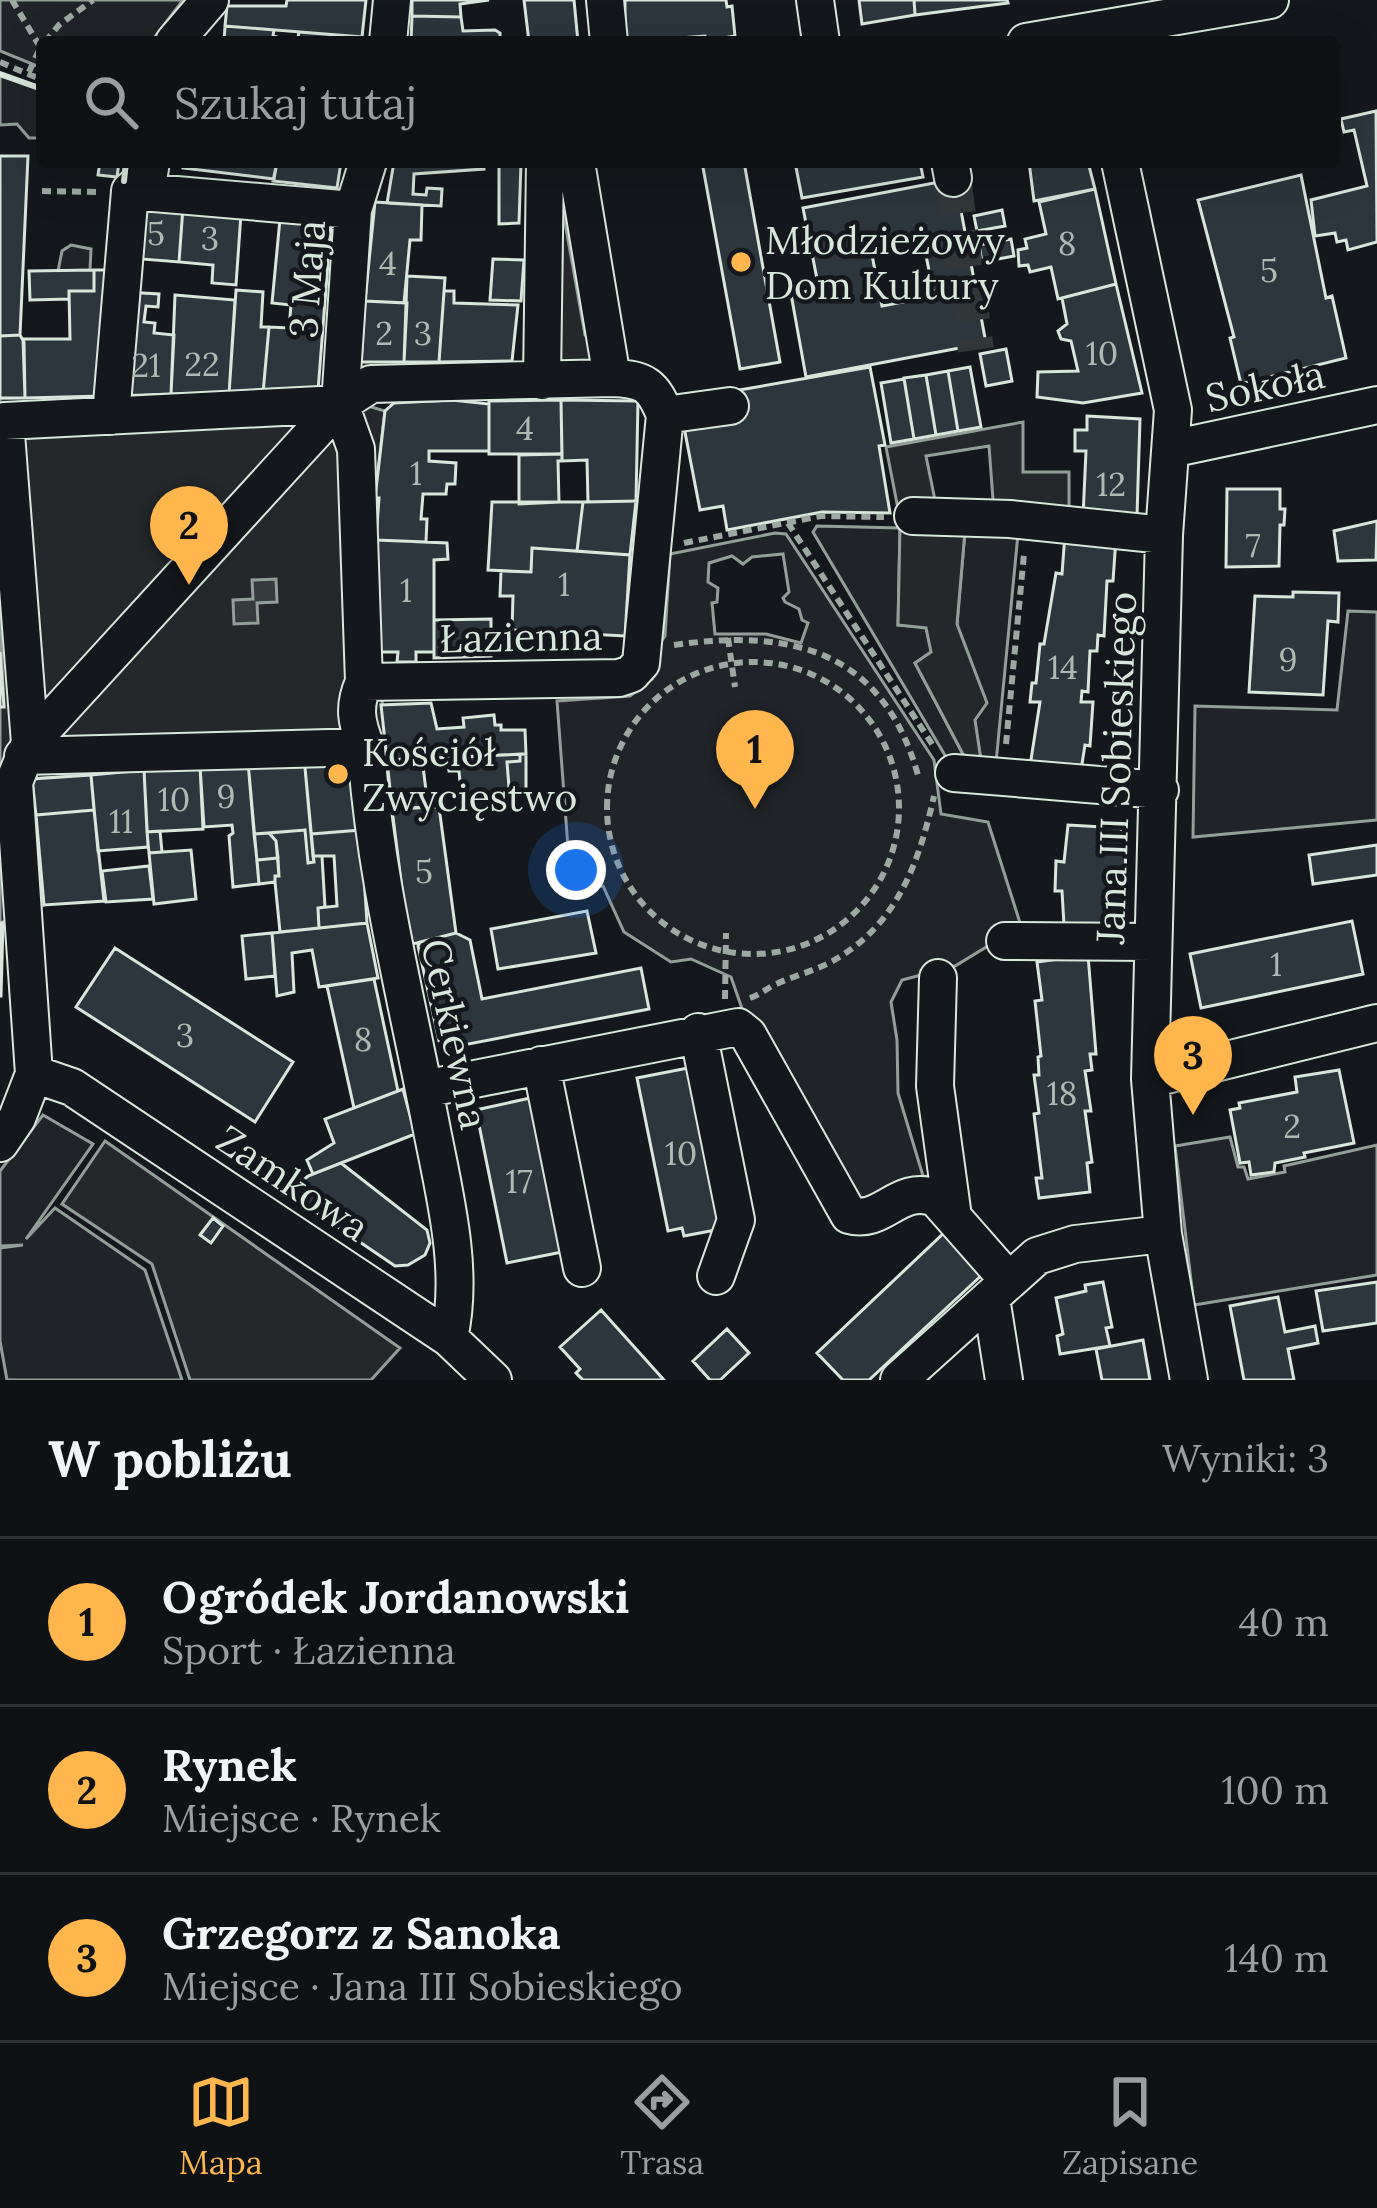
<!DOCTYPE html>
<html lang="pl">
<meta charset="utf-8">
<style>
:root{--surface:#0f1215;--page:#181b1e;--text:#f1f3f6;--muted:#9b9ea0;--line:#2f3234;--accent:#ffb74d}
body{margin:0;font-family:Lora,serif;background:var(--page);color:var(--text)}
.you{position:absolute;left:576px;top:870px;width:42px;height:42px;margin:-30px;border:9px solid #fff;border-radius:50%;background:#1a73e8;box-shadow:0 0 0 18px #1a73e833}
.badge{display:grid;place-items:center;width:78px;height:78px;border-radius:50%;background:var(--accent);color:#111;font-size:39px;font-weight:700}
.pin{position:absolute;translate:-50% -99px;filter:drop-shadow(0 3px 6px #0008)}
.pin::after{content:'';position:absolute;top:63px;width:42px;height:36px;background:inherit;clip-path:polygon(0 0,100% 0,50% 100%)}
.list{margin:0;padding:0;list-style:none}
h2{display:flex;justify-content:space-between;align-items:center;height:156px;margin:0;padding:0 48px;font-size:51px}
h2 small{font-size:39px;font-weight:400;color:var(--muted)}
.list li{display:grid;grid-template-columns:78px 1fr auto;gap:36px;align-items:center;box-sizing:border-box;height:168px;padding:0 48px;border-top:3px solid var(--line)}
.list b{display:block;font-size:45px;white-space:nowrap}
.list p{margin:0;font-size:39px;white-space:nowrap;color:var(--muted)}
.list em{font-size:39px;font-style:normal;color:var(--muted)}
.icon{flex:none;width:66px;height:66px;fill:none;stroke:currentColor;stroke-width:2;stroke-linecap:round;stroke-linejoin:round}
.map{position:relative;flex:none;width:1377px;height:1380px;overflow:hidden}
.search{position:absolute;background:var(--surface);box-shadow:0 12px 48px #0002;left:36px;right:36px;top:36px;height:132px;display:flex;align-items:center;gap:30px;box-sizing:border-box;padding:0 42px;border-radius:12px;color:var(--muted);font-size:45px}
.sheet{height:660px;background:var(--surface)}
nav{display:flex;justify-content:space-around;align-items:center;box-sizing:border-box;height:168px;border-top:3px solid var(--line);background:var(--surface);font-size:33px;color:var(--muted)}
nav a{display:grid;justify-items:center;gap:6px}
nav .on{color:var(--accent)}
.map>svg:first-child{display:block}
.green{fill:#202428;stroke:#939e99;stroke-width:3;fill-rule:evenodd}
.parking{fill:#24282b;stroke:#939e99;stroke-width:3}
.water{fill:#363b3e;stroke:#939e99;stroke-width:3}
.building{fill:#2c363c;stroke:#d8e6dc;stroke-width:3;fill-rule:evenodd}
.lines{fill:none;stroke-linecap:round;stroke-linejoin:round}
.minor-tunnel{stroke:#313739;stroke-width:36;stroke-dasharray:36 18;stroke-linecap:butt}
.minor-casing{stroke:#d8e6dc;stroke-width:40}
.path{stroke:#9da8a2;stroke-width:6;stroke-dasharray:9 6;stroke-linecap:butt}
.minor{stroke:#14181c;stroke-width:36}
.wall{stroke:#d8e6dc;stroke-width:6}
.poi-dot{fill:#ffb74d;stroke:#14181c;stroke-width:4.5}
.labels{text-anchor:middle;stroke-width:9;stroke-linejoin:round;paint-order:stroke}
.number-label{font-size:33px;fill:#adbab4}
.poi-label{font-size:39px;fill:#d8e6dc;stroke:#14181c;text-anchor:start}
.street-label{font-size:39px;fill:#d8e6dc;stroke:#14181c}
</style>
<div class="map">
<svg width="1377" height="1380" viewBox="0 0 1377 1380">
<rect width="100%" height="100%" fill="#14181c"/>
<path class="green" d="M0,0H183L151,42H42V68L0,51Z
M0,74L42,89V138H29L17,124L0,125Z
M71,245L91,249L90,270L58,271L62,251Z
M817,526L900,528L898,625L926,627L932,653L915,663L965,758L946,757L813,532Z
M965,531L1018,534L996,763L981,760L957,624Z
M775,533L786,534L934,760L941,814L988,822L1021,926L955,966L902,980L891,1002L897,1040L898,1093L923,1176L939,1178L864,1205L746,1020L731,977L691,959L671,962L624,932L603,886L571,888L557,701L630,696L652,679L658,646L665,636L670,554ZM783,554L789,592L783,598L785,602L799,609L802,620L808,623L801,643L766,634H715L712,603L717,602L718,588L708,582L709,563L732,556L743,564L752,557Z
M1348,611L1377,612V820L1193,837L1195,706L1337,710Z
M43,1115L93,1144L26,1239L55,1208L145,1270L182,1380H7L0,1341V1248L23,1245L0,1246V1171Z
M1230,1137L1238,1167H1244L1248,1179L1285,1172L1284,1166L1377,1145V1275L1194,1305L1175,1146Z"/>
<path class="parking" d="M553,162L571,191L561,200L585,335L600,344L588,366L559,367L550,316L561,303L562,250L552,239Z
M318,391L385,411L375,497L379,498L376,540L378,652L387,760L351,768L340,756L33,779L44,905L0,923V707L4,706L0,624V398Z
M1023,422V472H1069V514L994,513L989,446L926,456L937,510L899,514L886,447Z
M900,528L965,531L957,624L987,703L975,720L981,760L965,758L915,663L931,652L926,628L898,625Z
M105,1141L400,1348L371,1380H190L152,1264L62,1204Z"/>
<path class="water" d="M276,579L277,602L257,603L258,623L234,624L233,600L253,599L252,580Z"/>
<path class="building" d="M287,0H366L362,37L225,26L227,6H286Z
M412,0H489L460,4L461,17L412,16Z
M524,0H574L578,42H529Z
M625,0H726L727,7L732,6L735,36L706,41L705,36L625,42Z
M859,0H914L915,15L862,24Z
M914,0H1007L1008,3L915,15Z
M412,16L461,17L463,31L495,30L500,33V42H411Z
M225,26L274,30L273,36L281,38L280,42H224Z
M299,32L362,37V42H297Z
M1376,111L1377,242L1348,250L1346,240L1337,242L1335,233L1315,236L1311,200L1367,186L1354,130L1344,132L1341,119Z
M0,156H28L20,335L0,336Z
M100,162H119L117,177L98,175Z
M184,162H277L274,179L183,168Z
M277,162H341L337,188L273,181Z
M394,162H484V169L414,174L413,194L426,195L427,188L442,189L441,206L387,203Z
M484,162H521L519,223L499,224V163Z
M702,162H744L780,362L740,369Z
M795,162H920L923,177L802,198Z
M1029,162H1088L1095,189L1034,201Z
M1301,175L1326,298L1332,296L1346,358L1241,384L1230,338L1234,337L1198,200Z
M955,179L986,343L806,377L791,294L819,289L803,208ZM923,240L934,296L882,306L871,250Z
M1095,189L1116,284L1058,299L1051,267L1030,272L1028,265L1019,266L1018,250L1027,248L1025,239L1046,234L1039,202Z
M134,202L183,207L179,262L129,258Z
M375,202L422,205L421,240H410L404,303L365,301Z
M183,207L241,214L236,285L212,283L213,265L179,262Z
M1002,210L1005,226L977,231L974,216Z
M280,219L331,224L318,391L263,393L269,327L289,328L291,305L272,303Z
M1011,239L1014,256L982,262L979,245Z
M493,259L524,260L521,301L490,300Z
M94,270H115L104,396L25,398L23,339H70L69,291H94Z
M94,270V291H69V299L30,300L29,271Z
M407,276L445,278L439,362H404Z
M1116,284L1142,393L1083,403L1037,397L1038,372L1078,371L1071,341L1061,339L1058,331L1067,324L1062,298Z
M236,290L263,292L261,327H269L263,393L229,394Z
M444,291H454V303L518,305L512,361L439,362Z
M125,292L159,294L158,307L146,306L144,322L155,323L154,333L174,335L171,394L117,396Z
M175,295L235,300L229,394H171Z
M365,301L407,303L404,362H361Z
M20,335L24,342L25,398H0V336Z
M1006,349L1012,381L986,386L980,354Z
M870,367L885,445L879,446L890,513L822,512L727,530L723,506L700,510L684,427L728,392Z
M970,367L981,427L958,431L948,371Z
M948,371L958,431L936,435L926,375Z
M926,375L936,435L914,439L904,378Z
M904,379L914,439L891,443L881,383Z
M452,400L489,404V451H429V461L456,463L455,484H447L446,494H423L421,519H427L426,542L376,540L379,498H375L385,411L394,403Z
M561,400L638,401L636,501L588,502L587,460L562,461Z
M561,400L562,454H489V401Z
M1087,416L1140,419L1137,516L1083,517L1086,451H1075V430H1087Z
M562,454V461H558L559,502L519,504V455Z
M1227,489H1280V509H1285L1284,525H1280L1279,566L1226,567Z
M636,501L630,555L577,551L583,502Z
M492,502H583L577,551L532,548L531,572L488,570Z
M1377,521L1376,560L1338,561L1334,531Z
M1065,534L1116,538L1113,581H1107L1104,636L1098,635L1097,651H1090L1088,692L1082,691L1081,702H1093L1090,746L1085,745L1081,770L1030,766L1040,702H1030L1032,683H1036L1040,644H1044L1056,573L1062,574Z
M376,540L447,543L448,559L434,560V652H416V662H397L398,652H378Z
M532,548L630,555L625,636L512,630L513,596H500L501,571L531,572Z
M1293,592L1339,593L1338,622L1328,621L1323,695L1249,692L1255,596L1293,597Z
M491,619V656L434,658V620Z
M0,652L4,707H0Z
M431,703L437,729L464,727L463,718L494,715L495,725H501V730H525L526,754L387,760L381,705Z
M520,754H526V794L510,798L507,762L520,761Z
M520,754V761L507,762L510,801L462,804L459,771H449L447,758Z
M340,756L351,768L361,830L311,834L304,757Z
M304,757L314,862L308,863L305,830L254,834L248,762Z
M422,758L428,807L392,809L387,760Z
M248,762L259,884L233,887L229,836L233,833L232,825L204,827L200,766Z
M200,766L203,829L147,832L144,770Z
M144,770L148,847L98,851L91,775Z
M91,775L94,810L36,815L32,779Z
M439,807L456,933L409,945L392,809Z
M94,810L104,901L44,905L36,815Z
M1068,825L1120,828L1126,837L1124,930L1064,925L1062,891H1055L1056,861L1064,862Z
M305,830L308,863L314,862L313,856H322L325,907L318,908L319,928L280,932L275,882V876H279L276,841L269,833Z
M361,830L367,923L319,928L318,908L337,906L334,856H313L311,834Z
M160,831L162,852L149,853L147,832Z
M269,833L276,841L278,858L257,860L254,834Z
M1377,845V875L1313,884L1309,855Z
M191,850L196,899L154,904L149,853Z
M278,858L279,876H275V882L259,884L257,860Z
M149,866L153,899L106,902L102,871Z
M587,911L596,953L498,969L491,929Z
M1352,921L1363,974L1201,1008L1190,954Z
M0,923H3L1,996H0Z
M367,923L378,978L319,987L312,950L292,953L294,992L277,996L272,933Z
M272,933L275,976L246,979L242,936Z
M456,933L470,940L482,999L641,968L649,1009L453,1047L439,1041L418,946L420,942Z
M115,948L293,1062L255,1122L76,1007Z
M1088,955L1096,1054H1090L1092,1070L1085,1071L1091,1111H1085L1092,1162L1087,1163L1090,1192L1039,1198L1036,1178H1042L1034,1114L1039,1113L1034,1075H1039L1038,1057L1041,1056L1035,1001L1042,1000L1037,962Z
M374,979L398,1091L354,1108L327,986Z
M693,1067L726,1228L684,1236L682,1228L668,1231L637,1078Z
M1339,1070L1354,1143L1304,1153L1305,1157L1275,1163L1274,1172L1251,1175L1249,1162L1240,1163L1230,1110L1240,1108L1239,1103L1297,1092L1295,1077Z
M403,1089L415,1134L313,1174L307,1160L334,1143L325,1119Z
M530,1098L562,1252L507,1263L476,1110Z
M341,1163L427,1230L430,1243L425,1255L408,1265L395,1266L288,1193L308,1176Z
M213,1218L223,1226L211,1243L200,1235Z
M946,1231L984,1273L869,1380H843L817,1353Z
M1103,1282L1112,1327L1106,1328L1110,1346L1060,1354L1057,1336L1063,1334L1056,1298L1086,1291L1085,1285Z
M1377,1282V1323L1323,1331L1316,1291Z
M1278,1297L1285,1332L1315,1326L1318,1343L1288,1349L1294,1380H1244L1230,1306Z
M601,1310L664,1380H583L576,1373L580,1369L560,1347Z
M727,1329L749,1353L720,1380H710L693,1361Z
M1143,1340L1150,1380H1102L1096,1349Z"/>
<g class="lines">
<path class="minor-tunnel" d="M953,178L976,350"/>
<defs>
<path id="minor" d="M605,0L609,42
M815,0L821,42
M174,42L210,0
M388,42L392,0
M1026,42L1270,0
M368,162L353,210L340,404L356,449L364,682C353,706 356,722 366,747C374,873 406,996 430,1120C443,1189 465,1268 449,1338
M576,162L612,378
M950,162L953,178
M1120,162L1173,410L1164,535L1150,1079L1163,1234L1189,1380
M130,191L353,210
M542,381L545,162
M665,415L730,406
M111,416L130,191L149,174L151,162
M1171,449L1377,405
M913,516L1010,519L1164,535
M30,743L5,421L340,404
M23,756L366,747
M954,773L1160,790
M1005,941L1152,942
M938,978L935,1086L953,1217
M698,1032L736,1220L716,1276
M541,1065L582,1268
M34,1074L72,1087L449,1338L493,1380
M1150,1079L1377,1023
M424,1089L738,1027L748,1035L849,1215C884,1225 897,1184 936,1198L1009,1281L1037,1256L1075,1244L1163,1234
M0,1143L17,1118L34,1074L14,782L30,743L340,404L371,384L612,378C645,379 653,385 665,415L641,663L631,674L619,678L364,682
M991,1298L1004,1380
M899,1380L1009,1281"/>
</defs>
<use href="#minor" class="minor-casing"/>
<path class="path" d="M12,0L40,47
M45,42L59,25L93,0
M0,62L42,80
M29,72L40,48
M42,191L96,192
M788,523L934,747
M684,543L821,516L884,517
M728,638L735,687
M674,645C793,628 885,651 919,779
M607 808a146 146 0 1 1 292 0a146 146 0 1 1-292 0Z
M1006,744L1024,554
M750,998C759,995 765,990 774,985C791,977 810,972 827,964C895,929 918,867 934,796
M725,999L726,933"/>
<use href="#minor" class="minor"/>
<path class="wall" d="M0,74L42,89
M124,181L126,162"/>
</g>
<g class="poi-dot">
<circle cx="741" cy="262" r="12"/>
<circle cx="338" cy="774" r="12"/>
</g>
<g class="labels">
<g class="number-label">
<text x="156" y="245">5</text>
<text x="210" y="250">3</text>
<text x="1067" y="255">8</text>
<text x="388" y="275">4</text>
<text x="1269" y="282">5</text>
<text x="384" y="345">2</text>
<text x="423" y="345">3</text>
<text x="1102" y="365">10</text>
<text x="202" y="376">22</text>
<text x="146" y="377">21</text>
<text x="525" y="440">4</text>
<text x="416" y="485">1</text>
<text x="1111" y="496">12</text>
<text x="1253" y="557">7</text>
<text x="564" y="596">1</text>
<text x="406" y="602">1</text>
<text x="1288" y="671">9</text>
<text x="1063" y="679">14</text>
<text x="226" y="808">9</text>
<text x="174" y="811">10</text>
<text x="121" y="833">11</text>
<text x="424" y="883">5</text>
<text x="1276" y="976">1</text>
<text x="185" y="1047">3</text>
<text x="363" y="1051">8</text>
<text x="1062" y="1105">18</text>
<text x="1292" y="1138">2</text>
<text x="681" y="1165">10</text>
<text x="519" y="1193">17</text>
</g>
<g class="poi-label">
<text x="765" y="254">Młodzieżowy<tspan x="765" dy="45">Dom Kultury</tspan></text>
<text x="362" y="766">Kościół<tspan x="362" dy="45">Zwycięstwo</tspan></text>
</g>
<g class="street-label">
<text transform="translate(307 279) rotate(-86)" y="14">3 Maja</text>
<text transform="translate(1265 386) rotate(-12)" y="14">Sokoła</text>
<text transform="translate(521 637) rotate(-1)" y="14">Łazienna</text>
<text transform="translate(1116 768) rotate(-88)" y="14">Jana III Sobieskiego</text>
<text transform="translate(455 1034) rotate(78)" y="14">Cerkiewna</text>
<text transform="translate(293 1183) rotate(34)" y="14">Zamkowa</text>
</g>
</g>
</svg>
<div class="you"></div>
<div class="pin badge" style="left:755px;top:809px">1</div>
<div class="pin badge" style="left:189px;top:585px">2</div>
<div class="pin badge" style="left:1193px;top:1115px">3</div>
<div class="search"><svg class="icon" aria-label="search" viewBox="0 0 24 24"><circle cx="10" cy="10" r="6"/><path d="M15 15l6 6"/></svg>Szukaj tutaj</div>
</div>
<section class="sheet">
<h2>W pobliżu<small>Wyniki: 3</small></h2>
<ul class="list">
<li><span class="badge">1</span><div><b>Ogródek Jordanowski</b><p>Sport · Łazienna</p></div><em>40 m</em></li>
<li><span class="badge">2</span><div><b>Rynek</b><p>Miejsce · Rynek</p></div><em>100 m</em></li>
<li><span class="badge">3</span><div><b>Grzegorz z Sanoka</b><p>Miejsce · Jana III Sobieskiego</p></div><em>140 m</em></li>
</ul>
</section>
<nav>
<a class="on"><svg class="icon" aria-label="map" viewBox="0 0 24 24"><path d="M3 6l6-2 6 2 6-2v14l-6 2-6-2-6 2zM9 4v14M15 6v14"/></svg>Mapa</a>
<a><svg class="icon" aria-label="directions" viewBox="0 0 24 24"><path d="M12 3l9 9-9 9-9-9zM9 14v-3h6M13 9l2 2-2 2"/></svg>Trasa</a>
<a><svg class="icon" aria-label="saved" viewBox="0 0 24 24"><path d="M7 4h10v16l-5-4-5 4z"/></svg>Zapisane</a>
</nav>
